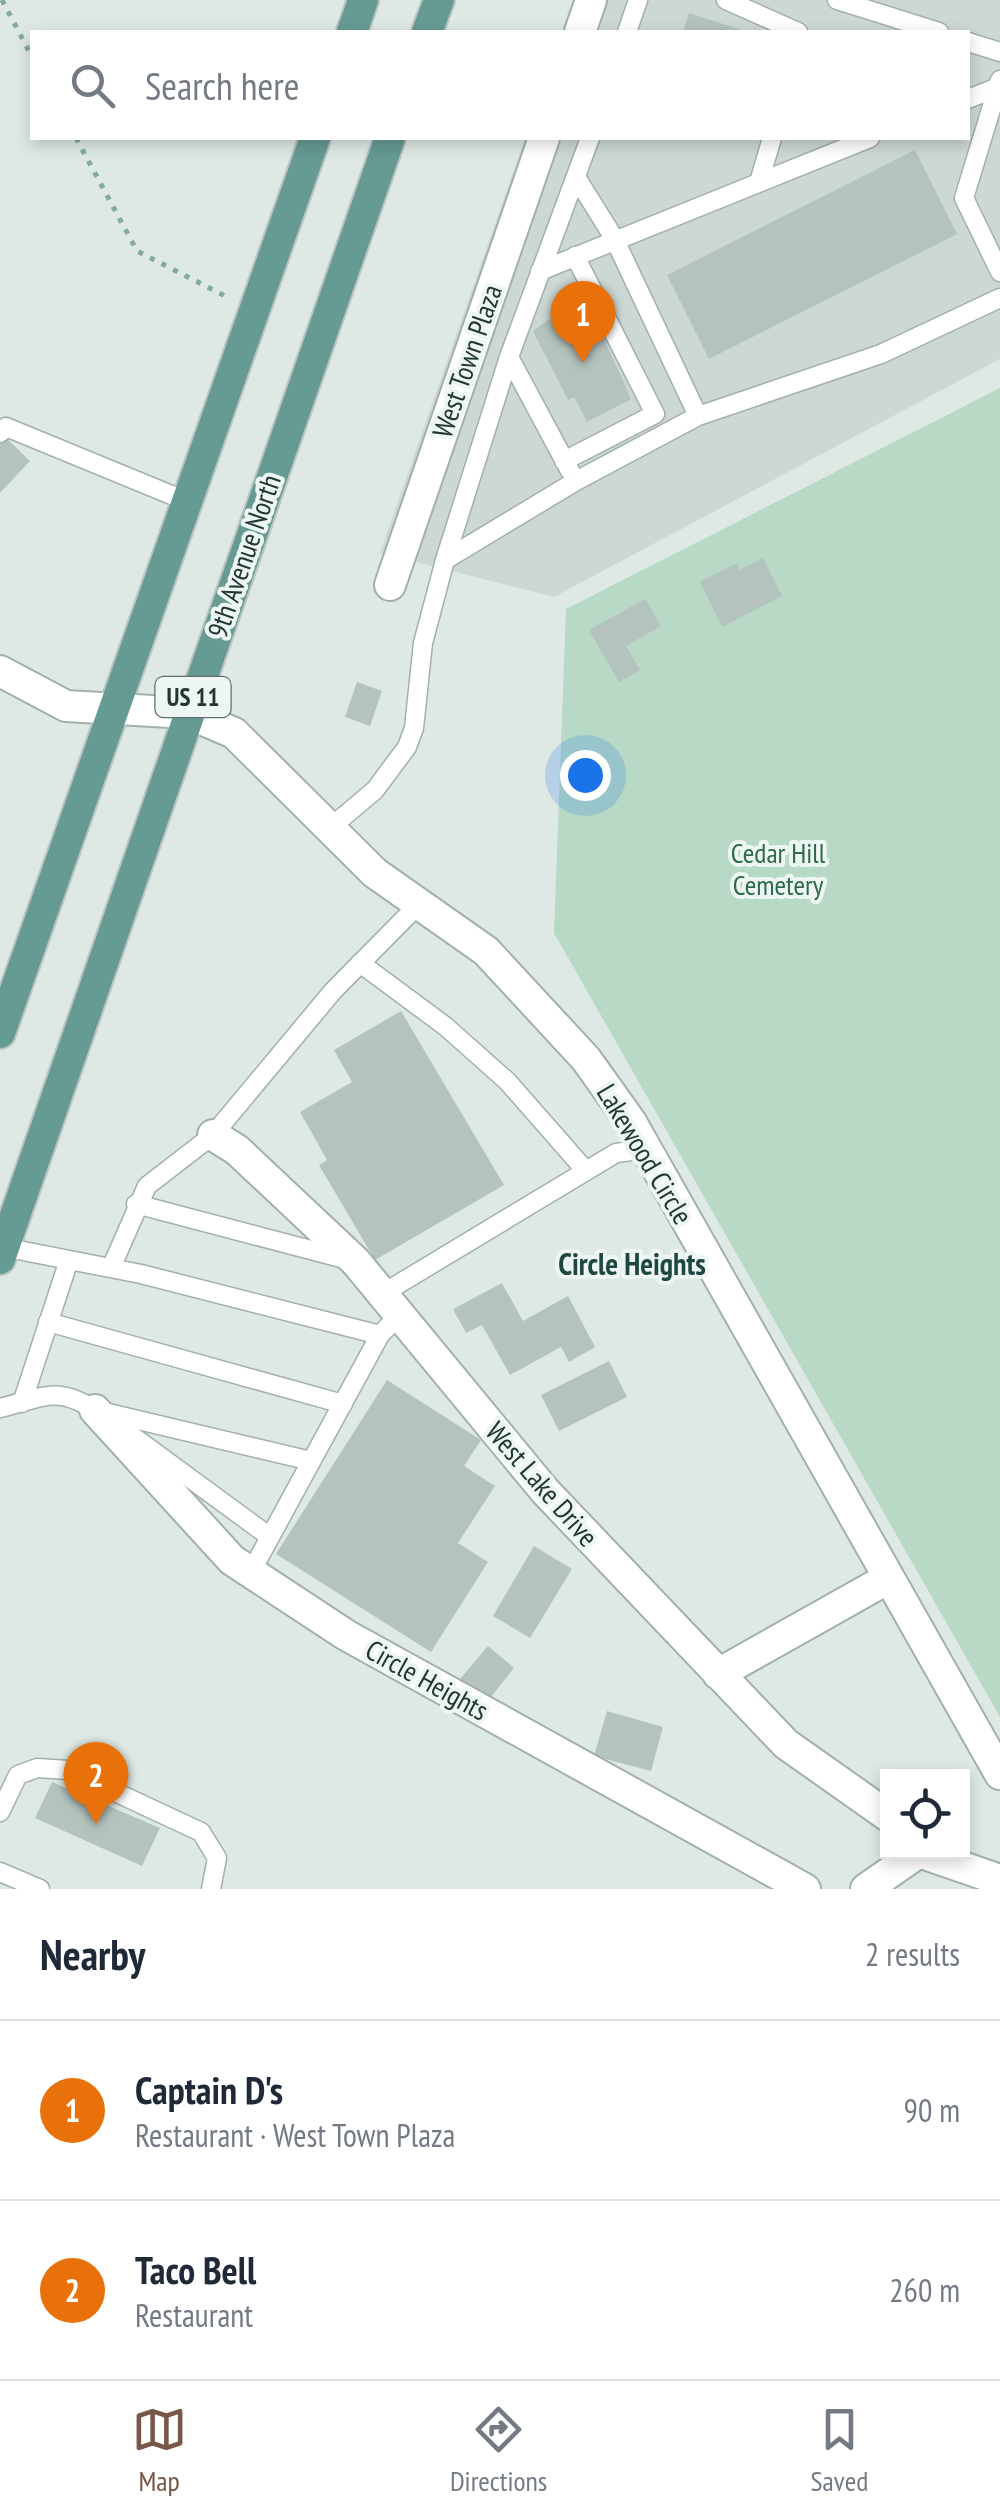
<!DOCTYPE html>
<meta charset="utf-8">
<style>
:root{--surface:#fff;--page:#f2f2f3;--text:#1f2937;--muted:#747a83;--line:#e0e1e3;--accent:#795748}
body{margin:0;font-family:"PT Sans Narrow",sans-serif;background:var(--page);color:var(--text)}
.controls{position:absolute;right:30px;bottom:30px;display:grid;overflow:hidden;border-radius:0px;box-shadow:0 5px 15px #0003}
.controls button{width:90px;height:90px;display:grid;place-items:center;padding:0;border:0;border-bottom:2px solid var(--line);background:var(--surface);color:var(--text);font:50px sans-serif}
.you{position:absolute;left:585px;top:775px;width:35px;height:35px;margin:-25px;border:8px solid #fff;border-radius:50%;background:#1a73e8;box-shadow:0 0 0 15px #1a73e833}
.badge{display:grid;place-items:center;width:65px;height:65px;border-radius:50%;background:var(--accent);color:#fff;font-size:32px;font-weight:700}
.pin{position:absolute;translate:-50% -82px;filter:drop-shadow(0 2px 5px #0008)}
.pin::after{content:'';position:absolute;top:52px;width:35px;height:30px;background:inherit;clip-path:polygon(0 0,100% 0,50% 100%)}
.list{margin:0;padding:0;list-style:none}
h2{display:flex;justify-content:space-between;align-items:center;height:130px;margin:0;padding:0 40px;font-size:42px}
h2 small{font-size:32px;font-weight:400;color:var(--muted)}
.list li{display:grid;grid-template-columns:65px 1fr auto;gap:30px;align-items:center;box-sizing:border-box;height:180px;padding:0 40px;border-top:2px solid var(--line)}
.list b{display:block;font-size:38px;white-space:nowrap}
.list p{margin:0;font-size:32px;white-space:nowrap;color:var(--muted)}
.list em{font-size:32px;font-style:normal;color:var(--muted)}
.icon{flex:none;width:55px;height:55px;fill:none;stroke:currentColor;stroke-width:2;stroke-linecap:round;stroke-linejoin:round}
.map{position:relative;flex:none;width:1000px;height:1889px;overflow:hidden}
.search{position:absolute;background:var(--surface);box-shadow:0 5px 15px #0003;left:30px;right:30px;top:30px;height:110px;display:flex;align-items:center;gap:25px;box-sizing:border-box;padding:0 35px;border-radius:0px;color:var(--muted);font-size:38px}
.sheet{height:490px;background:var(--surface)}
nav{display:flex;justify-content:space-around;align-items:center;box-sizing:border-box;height:140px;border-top:2px solid var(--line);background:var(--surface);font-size:28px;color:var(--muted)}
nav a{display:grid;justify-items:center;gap:5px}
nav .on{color:var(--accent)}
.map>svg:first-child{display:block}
.built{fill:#cdd8d4}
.green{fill:#b8d9c5}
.building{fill:#b4c3be}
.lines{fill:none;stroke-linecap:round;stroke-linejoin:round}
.lane-casing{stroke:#a2b0ac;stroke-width:21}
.street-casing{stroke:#a2b0ac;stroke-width:34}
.primary-casing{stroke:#bcc3c2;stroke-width:34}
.path{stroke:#81aaa2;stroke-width:5;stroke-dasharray:5 8;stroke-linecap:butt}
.lane{stroke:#fff;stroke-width:18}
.street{stroke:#fff;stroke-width:30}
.primary{stroke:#669b94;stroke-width:30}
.labels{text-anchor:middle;stroke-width:8;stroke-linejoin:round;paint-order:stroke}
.shield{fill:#eef6f3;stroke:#5e706d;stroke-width:2.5}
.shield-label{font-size:25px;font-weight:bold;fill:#213734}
.street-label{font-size:28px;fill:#213734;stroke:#eef6f3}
.park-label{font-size:28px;fill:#2e6a4d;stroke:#eef6f3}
.neighbourhood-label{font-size:30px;font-weight:bold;fill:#1f4742;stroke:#eef6f3}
</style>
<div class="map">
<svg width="1000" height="1889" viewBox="0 0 1000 1889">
<rect width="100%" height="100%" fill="#dee9e5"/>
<path class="built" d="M573,0H1000V359L554,597L380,553L525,138H968V32H561Z"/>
<path class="green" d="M1000,388V1717L554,933L566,609Z"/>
<path class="building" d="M689,13L748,32H683Z
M915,150L957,234L709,359L667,275Z
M588,303L631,399L587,422L574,397L568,400L533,331L551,318Z
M5,437L30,461L0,493V443Z
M763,558L782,596L722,627L700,582L737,563L740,570Z
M645,599L661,626L626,646L640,670L619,682L589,630Z
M357,682L382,691L370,726L345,717Z
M401,1011L504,1185L375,1260L319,1165L327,1160L300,1112L352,1082L334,1050Z
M502,1283L523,1321L568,1296L595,1347L569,1362L561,1347L510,1375L482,1325L466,1333L453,1309Z
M609,1361L627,1397L559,1431L541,1395Z
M387,1380L481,1440L464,1466L495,1486L458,1543L488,1562L431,1652L276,1554Z
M534,1546L572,1569L530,1638L493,1616Z
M488,1646L514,1668L482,1708L455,1685Z
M607,1711L663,1727L651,1771L594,1756Z
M52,1782L160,1828L142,1866L35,1818Z"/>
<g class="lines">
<defs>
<path id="lane" d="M726,0L798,32
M837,0L939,32
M627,32L638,0
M968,42L1000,52
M1000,80L964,198L1000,272
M968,99L998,87
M576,177L614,238L698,416
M759,182L772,138
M540,271L870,138
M509,357L570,471
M0,433L6,427L186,501
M564,461L655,414L575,256
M445,560L576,481L698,416L881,354L1000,298
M330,828L375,790L407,747L414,728L423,643L445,560L509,357L590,138
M360,963L445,1026L507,1081L586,1171
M136,1204L345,1259
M3,1247L141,1274L380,1335
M111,1268L147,1186L213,1135L333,991L419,904
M382,1294L616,1153L647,1149
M48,1322L343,1404
M22,1403L69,1260
M0,1408C47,1396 59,1385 101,1414
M100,1411L311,1461
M131,1435L270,1537
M251,1572L380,1335L399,1315
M0,1812L18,1775L37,1768L68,1770L201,1832L217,1858L211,1889
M0,1872L40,1889"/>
<path id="street" d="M580,32L591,0
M390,585L544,138
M0,671L66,706L187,713L234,733L375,873L486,951L586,1059L631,1122L1000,1774
M213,1135L237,1150L356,1262L545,1491L786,1744L888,1816
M95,1410L232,1560L346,1635L805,1889
M718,1674L887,1579
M919,1852L1000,1880
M866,1889L919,1852"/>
<path id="primary" d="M352,32L363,0
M427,32L439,0
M0,1033L315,138
M0,1259L390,138"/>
</defs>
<use href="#lane" class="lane-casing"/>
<use href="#street" class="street-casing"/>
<use href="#primary" class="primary-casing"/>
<path class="path" d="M2,0L32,57
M76,138L137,251L229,298"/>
<use href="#lane" class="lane"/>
<use href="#street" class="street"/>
<use href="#primary" class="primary"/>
</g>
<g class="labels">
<rect class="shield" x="155.5" y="677" width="75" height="40" rx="8"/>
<g class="shield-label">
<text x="193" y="706">US 11</text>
</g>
<g class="street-label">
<text transform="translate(467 361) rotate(-71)" y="10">West Town Plaza</text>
<text transform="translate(244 556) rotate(-71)" y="10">9th Avenue North</text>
<text transform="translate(645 1154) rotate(59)" y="10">Lakewood Circle</text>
<text transform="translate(542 1484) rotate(49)" y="10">West Lake Drive</text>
<text transform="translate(427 1680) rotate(29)" y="10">Circle Heights</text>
</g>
<g class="park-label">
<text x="778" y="863">Cedar Hill<tspan x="778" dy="32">Cemetery</tspan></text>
</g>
<g class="neighbourhood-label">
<text x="632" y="1275">Circle Heights</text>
</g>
</g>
</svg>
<div class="controls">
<button><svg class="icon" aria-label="locate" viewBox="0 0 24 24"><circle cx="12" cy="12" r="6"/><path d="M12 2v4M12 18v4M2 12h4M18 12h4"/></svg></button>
</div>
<div class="you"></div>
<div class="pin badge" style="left:583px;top:363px;background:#e8710a">1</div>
<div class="pin badge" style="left:96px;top:1824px;background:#e8710a">2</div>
<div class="search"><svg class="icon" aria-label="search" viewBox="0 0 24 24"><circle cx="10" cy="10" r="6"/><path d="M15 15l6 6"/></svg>Search here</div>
</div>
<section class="sheet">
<h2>Nearby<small>2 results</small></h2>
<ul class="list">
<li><span class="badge" style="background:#e8710a">1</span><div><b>Captain D's</b><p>Restaurant · West Town Plaza</p></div><em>90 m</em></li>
<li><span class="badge" style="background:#e8710a">2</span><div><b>Taco Bell</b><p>Restaurant</p></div><em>260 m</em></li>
</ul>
</section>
<nav>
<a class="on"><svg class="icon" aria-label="map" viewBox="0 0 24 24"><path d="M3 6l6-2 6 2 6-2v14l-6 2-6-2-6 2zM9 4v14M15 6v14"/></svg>Map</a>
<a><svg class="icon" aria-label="directions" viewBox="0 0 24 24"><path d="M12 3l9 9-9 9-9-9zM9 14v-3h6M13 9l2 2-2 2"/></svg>Directions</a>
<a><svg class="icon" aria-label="saved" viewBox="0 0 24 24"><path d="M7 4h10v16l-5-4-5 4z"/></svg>Saved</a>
</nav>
